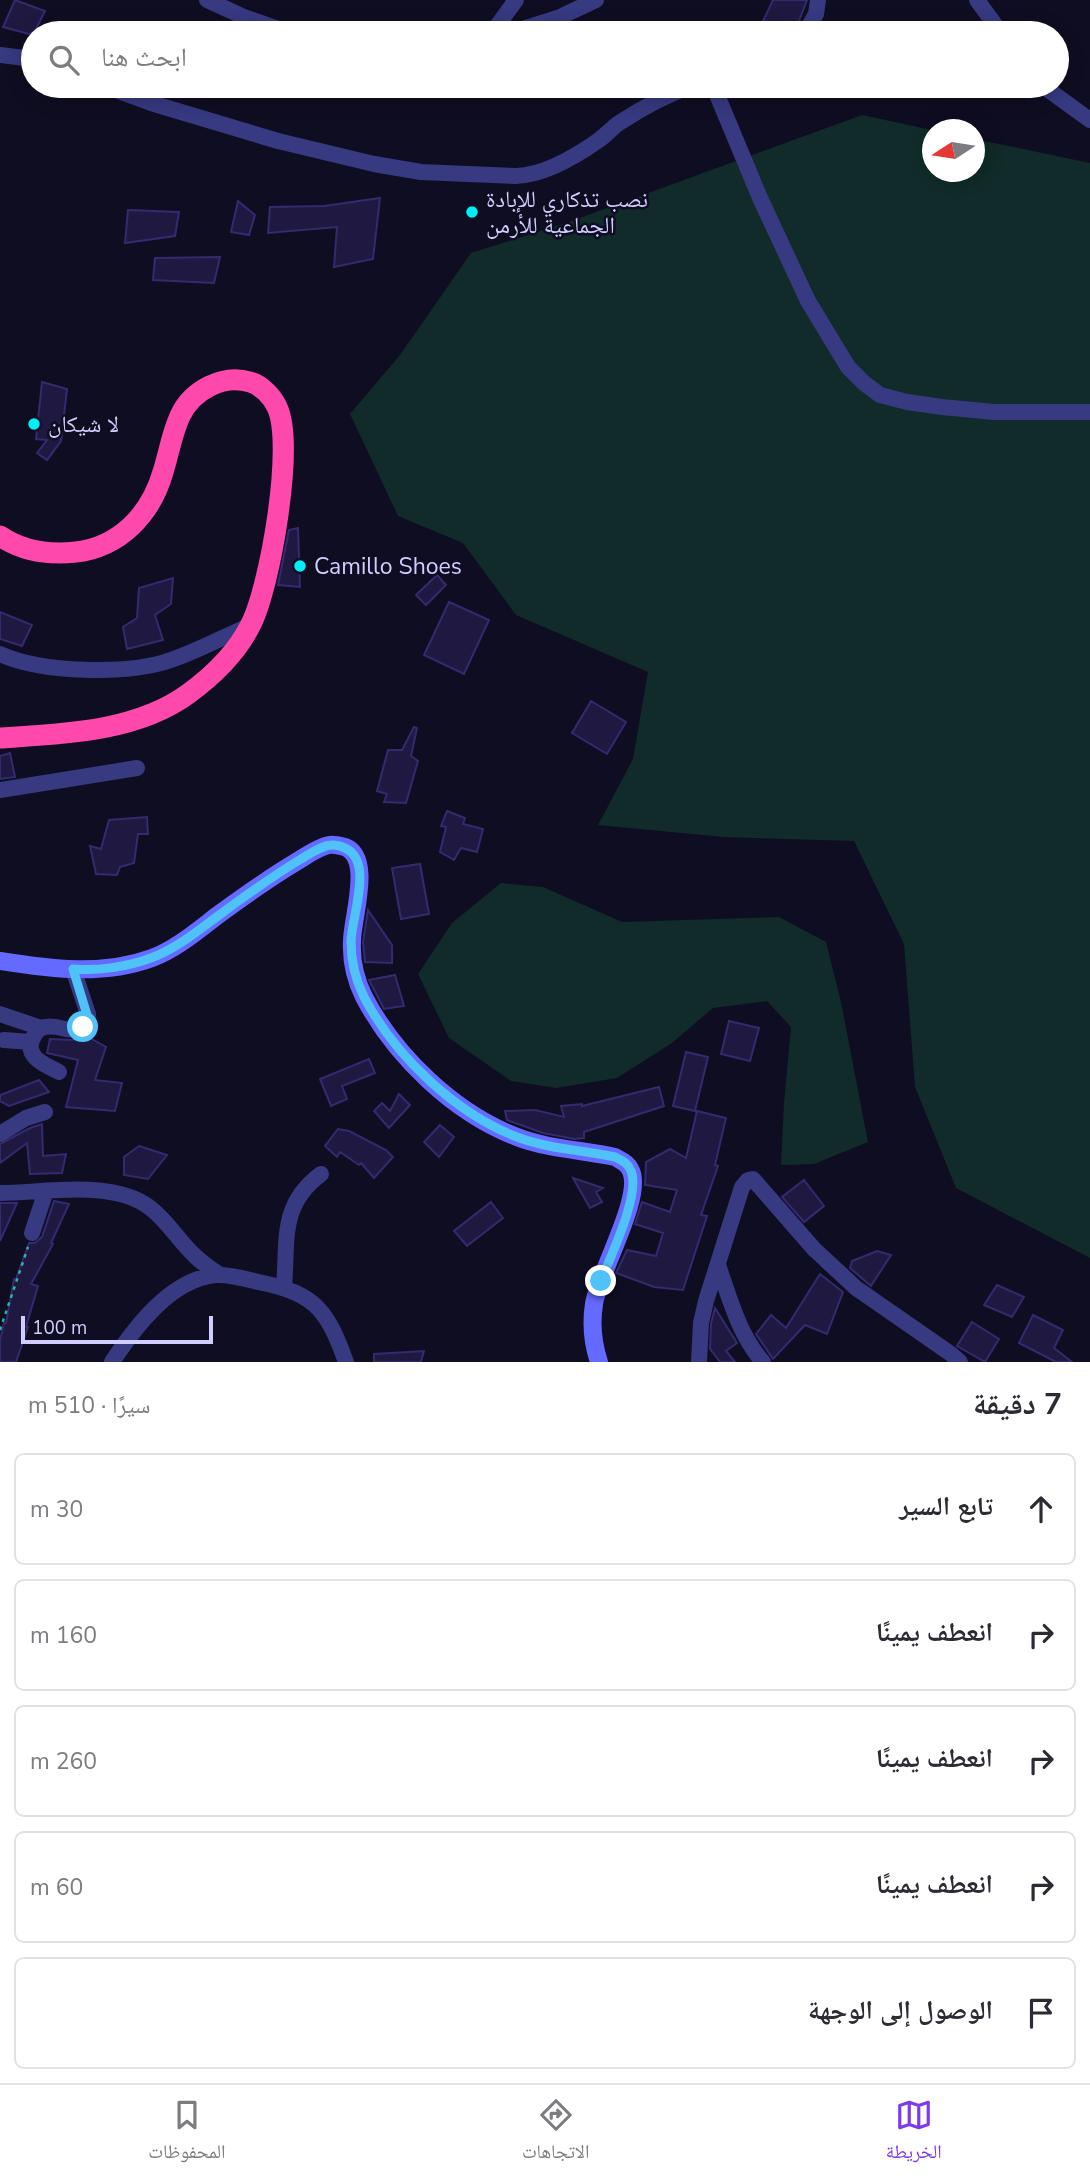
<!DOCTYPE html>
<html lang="ar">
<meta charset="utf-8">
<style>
:root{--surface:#fff;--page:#f7f7f7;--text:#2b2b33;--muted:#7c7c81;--line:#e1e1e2;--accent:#7c3aed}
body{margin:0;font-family:"Nunito Sans","Noto Naskh Arabic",sans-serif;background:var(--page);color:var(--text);direction:rtl}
.compass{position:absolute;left:922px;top:119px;width:63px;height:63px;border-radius:50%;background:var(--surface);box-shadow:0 4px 18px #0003;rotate:258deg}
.scale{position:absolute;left:21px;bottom:18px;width:192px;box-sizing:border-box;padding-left:7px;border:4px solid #d0cdff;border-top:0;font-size:19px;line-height:24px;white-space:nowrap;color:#d0cdff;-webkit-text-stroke:5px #0f0d21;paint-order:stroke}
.stop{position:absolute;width:21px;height:21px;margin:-16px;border:5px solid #4fc3f7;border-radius:50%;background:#fff}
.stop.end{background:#4fc3f7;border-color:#fff;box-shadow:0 2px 7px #0008}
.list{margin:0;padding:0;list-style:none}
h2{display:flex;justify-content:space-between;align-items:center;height:91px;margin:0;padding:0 28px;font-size:30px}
h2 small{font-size:23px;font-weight:400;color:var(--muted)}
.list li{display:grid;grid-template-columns:46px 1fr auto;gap:21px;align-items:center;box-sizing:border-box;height:112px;margin:0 14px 14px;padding:0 14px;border:2px solid var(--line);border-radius:10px}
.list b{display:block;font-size:26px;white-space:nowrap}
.list em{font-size:23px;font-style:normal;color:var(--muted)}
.icon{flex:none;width:38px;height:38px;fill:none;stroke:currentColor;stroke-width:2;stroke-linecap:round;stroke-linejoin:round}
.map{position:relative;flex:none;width:1090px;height:1362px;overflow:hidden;direction:ltr}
.search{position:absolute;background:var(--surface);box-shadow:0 4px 18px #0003;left:21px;right:21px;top:21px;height:77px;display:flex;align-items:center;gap:18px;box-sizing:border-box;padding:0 24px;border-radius:38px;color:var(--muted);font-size:26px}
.sheet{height:721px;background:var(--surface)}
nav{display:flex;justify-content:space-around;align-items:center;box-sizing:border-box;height:98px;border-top:2px solid var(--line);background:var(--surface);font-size:19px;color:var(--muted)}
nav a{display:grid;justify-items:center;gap:4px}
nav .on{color:var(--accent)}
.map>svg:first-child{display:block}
.green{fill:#102b29}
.building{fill:#1f1942;stroke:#342a6f;stroke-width:2}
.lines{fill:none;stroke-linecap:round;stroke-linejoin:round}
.path{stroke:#2cb4a3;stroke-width:2.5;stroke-dasharray:3.5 5;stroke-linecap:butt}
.street{stroke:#373981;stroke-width:16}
.secondary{stroke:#646aff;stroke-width:18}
.highway{stroke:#ff48ab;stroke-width:21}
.route{stroke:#4fc3f7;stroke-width:9}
.poi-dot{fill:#00eff8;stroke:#0f0d21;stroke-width:2.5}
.labels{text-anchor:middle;stroke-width:5;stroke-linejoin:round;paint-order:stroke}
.poi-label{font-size:23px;fill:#d0cdff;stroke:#0f0d21;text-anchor:start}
</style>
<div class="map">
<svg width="1090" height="1362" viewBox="0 0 1090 1362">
<rect width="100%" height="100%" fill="#0f0d21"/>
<path class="green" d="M862,115L932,130V172H974L975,139L1090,163V1258L956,1188L915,1087L904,944L854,841L723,837L598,825L633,759L648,672L516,615L463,543L398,516L350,414L400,355L471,253L566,223Z
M501,883L543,887L622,922L779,917L826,942L841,1002L868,1142L814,1164L781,1165L784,1103L791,1027L767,1001L713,1008L672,1043L617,1078L556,1088L511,1081L449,1038L418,974L452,923Z"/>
<path class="building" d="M15,0L45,11L33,35L3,27Z
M773,0H807L797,26L763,21Z
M380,198L373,259L334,267L337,227L268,233L270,207L324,206Z
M238,201L255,215L249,235L231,232Z
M128,210L179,212L175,236L125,243Z
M220,257L214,283L153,280L155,258Z
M42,382L67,389L61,441L47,460L37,453L47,440L36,439Z
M298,528L300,587L278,585L289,530Z
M437,575L446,585L426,605L416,595Z
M173,578L171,604L155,615L163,640L127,649L123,627L137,618L139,588Z
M449,602L489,620L464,674L424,655Z
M0,612L32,625L22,646L0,639Z
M591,701L626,722L607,754L572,733Z
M414,727L417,728L411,756L418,761L406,803L384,802L387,794L377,791L388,750H402Z
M10,753L15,777L0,779V756Z
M447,811L465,818L463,824L483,829L477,852L461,848L454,860L440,852L446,827L441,826Z
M147,817L148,834H138L134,863L120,867L117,875L96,874L90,846L101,849L109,820Z
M420,864L429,914L401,919L392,868Z
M368,910L392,945V963L365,962L363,942Z
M395,975L404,1006L384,1009L369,980Z
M729,1021L759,1028L750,1061L721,1054Z
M82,1038H90L106,1047L95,1080L122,1083L115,1111L66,1107L78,1060L47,1053L50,1039L71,1040Z
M686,1052L708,1057L695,1111L673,1106Z
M369,1059L375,1073L342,1086L347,1099L331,1106L320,1079Z
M39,1080L49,1092L9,1106L0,1101V1095Z
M659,1087L664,1106L584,1132V1138L574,1139L543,1133L507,1120L505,1111L535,1110L564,1117L561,1106L582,1104V1106Z
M399,1094L410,1105L389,1128L374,1111L382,1103L390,1111Z
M697,1111L726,1118L715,1165L718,1166L701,1215L707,1216L683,1290L654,1287L616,1273L627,1250L656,1256L663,1233L635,1224L641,1205L642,1202L670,1212L677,1190L645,1185L646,1162L670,1149L686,1158Z
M42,1124L43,1156L66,1154L62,1173L30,1174L27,1143L0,1163V1144L30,1128Z
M440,1125L454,1137L439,1157L424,1142Z
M338,1129L349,1131L386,1150L393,1157L374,1178L361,1163L359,1165L340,1152L337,1157L325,1146Z
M139,1146L167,1155L148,1179L124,1175V1157Z
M573,1178L603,1188L596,1192L602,1202L590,1208Z
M804,1180L824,1206L804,1222L782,1197Z
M54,1201L69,1204L51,1243L53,1244L31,1284L38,1286L26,1327H28L16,1362H0V1340L4,1323H6L14,1279H16L29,1243H35L42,1237Z
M491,1202L503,1218L467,1246L454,1231Z
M0,1203H17L0,1241Z
M877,1251L891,1255L871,1286L850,1268L852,1261Z
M820,1274L843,1292L827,1334L805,1325L773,1359L756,1334L771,1315L786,1328Z
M997,1285L1024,1297L1012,1317L984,1305Z
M715,1308L737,1343L726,1351L735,1362H720L710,1349L711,1324Z
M1033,1315L1063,1330L1054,1348L1072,1362H1056L1019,1343Z
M972,1322L999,1339L985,1362L957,1346Z
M424,1351L421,1362H374V1354Z"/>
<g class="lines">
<path class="path" d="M0,1330L28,1247"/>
<path class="street" d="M207,0L244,17L290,33
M977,0L1001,33
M492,33L516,0
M510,33L560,17L596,0
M805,33L816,14L818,0
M0,55L33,59
M105,86L151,103L278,141L374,164L421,172L516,176C545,175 575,157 599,140C606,135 612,128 619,123C642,108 666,95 691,86
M711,86L715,90L760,198L808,301L848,367L864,383L880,395L907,402L942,407L994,412H1090
M1043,86L1090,120
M0,654C42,673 128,675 171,660C198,651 225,636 251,625
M0,790L137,768
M0,1014L41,1028
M4,1040L31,1042
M59,1072C46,1065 23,1057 33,1038C35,1033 39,1028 45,1027C61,1023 70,1038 87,1023L88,1014L73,969
M0,1134L26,1118L45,1112
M0,1193C44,1193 112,1179 149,1207C167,1220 178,1240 194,1255C202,1263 211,1269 220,1275
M32,1233L46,1191
M718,1265C730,1299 739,1335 763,1362
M284,1288C288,1241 279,1205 321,1174
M112,1362C135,1327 171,1279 216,1275C231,1274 248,1280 263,1283C317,1294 328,1313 346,1362
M699,1362L701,1323L706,1301L742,1187L748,1180L753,1179L814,1249L856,1288L951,1354L960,1362"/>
<path class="secondary" d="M0,961C49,969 103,976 152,958C176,949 197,931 218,915C244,896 269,878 296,862C306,856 318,847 329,845C334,844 341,846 345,847C373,858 352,918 352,941C351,960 355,979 364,997C395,1056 454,1113 517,1137C548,1149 583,1150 615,1157C622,1161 628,1163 631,1171C643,1198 599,1272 594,1304C591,1323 593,1344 599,1362"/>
<path class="highway" d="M0,536C22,551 49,555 76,552C120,547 151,514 163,472C169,453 172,433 180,416C192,390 223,374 250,382C261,385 272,396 277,407C295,444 270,587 251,624C237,653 214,675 188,694C136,732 62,734 0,738"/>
</g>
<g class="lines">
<path class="route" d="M83,1027L87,1023L88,1018L73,969C98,971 127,967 151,958C176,949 197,931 218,916C245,896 271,877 301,859C310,854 323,844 334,845C379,850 352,912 351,941C351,960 355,979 364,997C395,1056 455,1113 517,1137C548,1149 583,1150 615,1157C623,1161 628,1163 631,1171C641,1194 610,1257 601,1281"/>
</g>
<g class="poi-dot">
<circle cx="472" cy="212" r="7"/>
<circle cx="34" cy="424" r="7"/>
<circle cx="300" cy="566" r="7"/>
</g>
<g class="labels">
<g class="poi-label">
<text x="486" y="207">نصب تذكاري للإبادة<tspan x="486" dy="26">الجماعية للأرمن</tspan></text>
<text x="48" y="432">لا شيكان</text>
<text x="314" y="574">Camillo Shoes</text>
</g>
</g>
</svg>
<svg class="compass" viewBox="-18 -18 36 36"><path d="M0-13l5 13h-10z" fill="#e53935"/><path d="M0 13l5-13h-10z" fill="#7c7c81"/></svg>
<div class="scale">100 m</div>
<div class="stop" style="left:83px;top:1027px"></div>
<div class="stop end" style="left:601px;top:1281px"></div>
<div class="search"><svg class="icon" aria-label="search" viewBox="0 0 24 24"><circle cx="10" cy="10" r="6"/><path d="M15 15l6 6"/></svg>ابحث هنا</div>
</div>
<section class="sheet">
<h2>7 دقيقة<small>سيرًا · 510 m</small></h2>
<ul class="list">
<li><svg class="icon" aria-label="ahead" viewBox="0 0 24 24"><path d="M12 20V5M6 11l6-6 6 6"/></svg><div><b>تابع السير</b></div><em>30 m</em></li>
<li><svg class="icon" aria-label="right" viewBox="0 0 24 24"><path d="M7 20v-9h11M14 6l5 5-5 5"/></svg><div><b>انعطف يمينًا</b></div><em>160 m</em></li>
<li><svg class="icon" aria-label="right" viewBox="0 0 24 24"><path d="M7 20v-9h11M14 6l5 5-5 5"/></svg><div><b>انعطف يمينًا</b></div><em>260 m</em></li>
<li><svg class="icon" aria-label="right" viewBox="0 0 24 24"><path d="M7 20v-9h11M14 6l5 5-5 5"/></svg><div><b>انعطف يمينًا</b></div><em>60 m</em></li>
<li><svg class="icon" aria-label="arrive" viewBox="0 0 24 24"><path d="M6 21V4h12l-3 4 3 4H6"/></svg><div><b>الوصول إلى الوجهة</b></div></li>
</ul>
</section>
<nav>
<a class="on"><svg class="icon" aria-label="map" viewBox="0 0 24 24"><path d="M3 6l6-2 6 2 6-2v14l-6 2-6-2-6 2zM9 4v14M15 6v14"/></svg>الخريطة</a>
<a><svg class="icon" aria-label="directions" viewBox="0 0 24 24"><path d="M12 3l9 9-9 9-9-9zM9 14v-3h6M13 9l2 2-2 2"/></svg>الاتجاهات</a>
<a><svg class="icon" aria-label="saved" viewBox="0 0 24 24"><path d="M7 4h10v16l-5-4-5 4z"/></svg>المحفوظات</a>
</nav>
